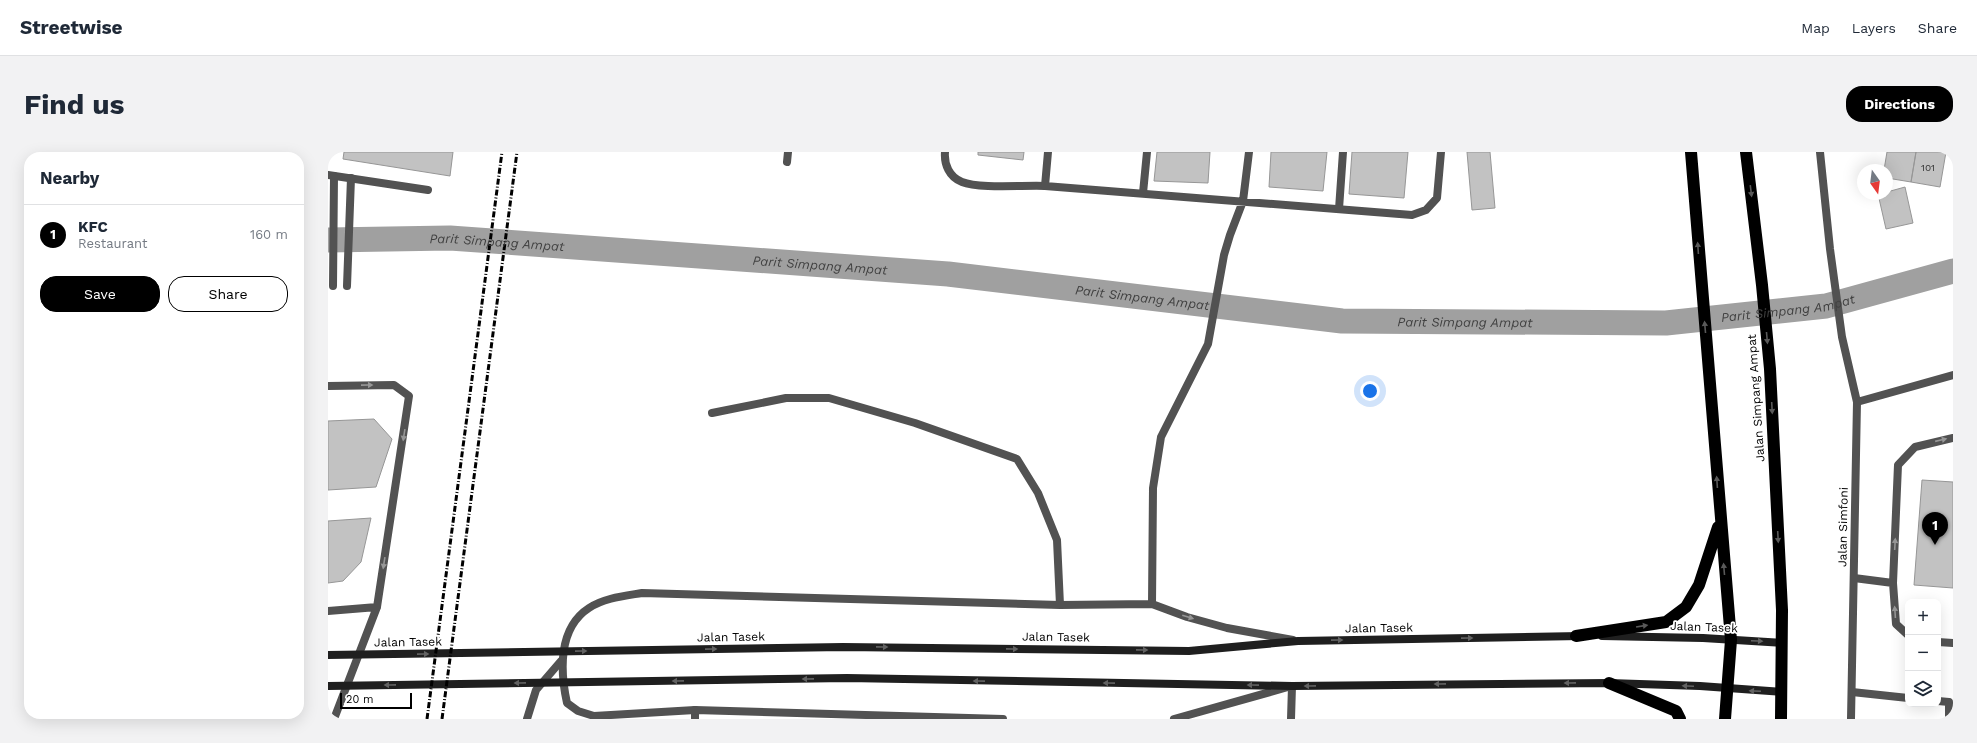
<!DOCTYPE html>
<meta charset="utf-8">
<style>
:root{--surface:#fff;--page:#f2f2f3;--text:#1f2937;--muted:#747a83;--line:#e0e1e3;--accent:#000}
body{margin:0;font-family:"Work Sans",sans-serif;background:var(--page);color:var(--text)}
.controls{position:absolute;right:12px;bottom:12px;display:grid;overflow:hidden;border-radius:8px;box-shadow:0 4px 16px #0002}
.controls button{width:36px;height:36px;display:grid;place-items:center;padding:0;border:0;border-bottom:1px solid var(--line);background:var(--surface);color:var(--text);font:20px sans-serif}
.compass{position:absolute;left:1529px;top:12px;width:36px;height:36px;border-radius:50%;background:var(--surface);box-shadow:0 4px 16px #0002;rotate:166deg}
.scale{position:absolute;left:12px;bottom:10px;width:72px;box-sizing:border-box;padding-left:4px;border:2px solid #000;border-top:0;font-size:11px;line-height:14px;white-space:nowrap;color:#000;-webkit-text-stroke:3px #fff;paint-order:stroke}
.you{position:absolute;left:1042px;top:239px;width:14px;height:14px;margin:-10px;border:3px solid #fff;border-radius:50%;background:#1a73e8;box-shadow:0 0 0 6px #1a73e833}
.badge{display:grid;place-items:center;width:26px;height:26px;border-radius:50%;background:var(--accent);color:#fff;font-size:13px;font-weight:700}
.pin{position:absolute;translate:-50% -33px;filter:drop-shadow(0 1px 2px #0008)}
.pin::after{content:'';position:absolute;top:21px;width:14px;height:12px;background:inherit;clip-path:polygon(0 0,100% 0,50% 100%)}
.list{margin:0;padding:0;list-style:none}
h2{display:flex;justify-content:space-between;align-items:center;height:52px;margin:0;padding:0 16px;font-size:17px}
h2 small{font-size:13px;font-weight:400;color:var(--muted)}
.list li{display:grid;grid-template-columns:26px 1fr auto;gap:12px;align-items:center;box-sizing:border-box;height:60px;padding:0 16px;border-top:1px solid var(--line)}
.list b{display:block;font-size:15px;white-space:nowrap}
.list p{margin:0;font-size:13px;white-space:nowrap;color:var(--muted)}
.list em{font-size:13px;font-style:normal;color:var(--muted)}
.actions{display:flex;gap:8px;padding:12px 16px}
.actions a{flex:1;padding:9px 0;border:1px solid var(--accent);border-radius:16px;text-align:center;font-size:14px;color:var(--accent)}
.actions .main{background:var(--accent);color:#fff}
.icon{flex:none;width:22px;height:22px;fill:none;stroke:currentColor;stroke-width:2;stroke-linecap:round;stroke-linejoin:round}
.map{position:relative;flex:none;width:1625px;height:567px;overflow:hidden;border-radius:16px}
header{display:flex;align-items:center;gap:24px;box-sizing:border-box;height:56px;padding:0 20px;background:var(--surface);border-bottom:1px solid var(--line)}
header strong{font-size:19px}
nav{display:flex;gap:22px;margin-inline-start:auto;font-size:14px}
.intro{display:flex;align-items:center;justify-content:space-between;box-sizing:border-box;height:96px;padding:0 24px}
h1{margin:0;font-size:28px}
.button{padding:10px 18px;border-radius:16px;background:var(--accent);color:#fff;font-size:14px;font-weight:700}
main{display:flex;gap:24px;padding:0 24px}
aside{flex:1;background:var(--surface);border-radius:16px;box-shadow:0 4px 16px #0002}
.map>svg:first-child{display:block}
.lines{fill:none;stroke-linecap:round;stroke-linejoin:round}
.canal{stroke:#a0a0a0;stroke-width:25}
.building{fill:#c2c2c2;stroke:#969696}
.lane{stroke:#525252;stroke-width:8}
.street{stroke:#525252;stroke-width:8}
.secondary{stroke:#1f1f1f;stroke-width:8}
.highway{stroke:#000;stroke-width:12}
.rail{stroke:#000;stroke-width:3;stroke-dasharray:6 2 1 2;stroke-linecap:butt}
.oneway{fill:#595959}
.oneway2{fill:#979797}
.oneway3{fill:#626262}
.labels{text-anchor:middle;stroke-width:3.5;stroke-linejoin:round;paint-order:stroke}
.number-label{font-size:10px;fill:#303030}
.street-label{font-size:12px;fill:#000;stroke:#fff}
.water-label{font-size:13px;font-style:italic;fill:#414141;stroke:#fff}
</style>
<header>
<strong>Streetwise</strong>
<nav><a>Map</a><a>Layers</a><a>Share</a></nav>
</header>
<div class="intro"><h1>Find us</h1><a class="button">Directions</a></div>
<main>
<aside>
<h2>Nearby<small></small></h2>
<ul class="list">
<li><span class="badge">1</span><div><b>KFC</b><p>Restaurant</p></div><em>160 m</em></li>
</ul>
<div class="actions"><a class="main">Save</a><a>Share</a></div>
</aside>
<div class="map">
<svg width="1625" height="567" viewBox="0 0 1625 567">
<rect width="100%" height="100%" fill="#fff"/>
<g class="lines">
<path class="canal" id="s1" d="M0,88L122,86L620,122L1014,169L1338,171L1498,154L1625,119"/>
</g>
<path class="building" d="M16,0H125L122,24L15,7Z
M650,0H696L695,8L650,3Z
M829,0H882L880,31L826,29Z
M943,0H999L995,39L941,35Z
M1024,0H1080L1076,46L1021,42Z
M1139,0H1162L1167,56L1144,58Z
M1559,0H1588L1583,30L1559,26V18H1556Z
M1588,0H1618L1612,35L1583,30Z
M1577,35L1585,71L1558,77L1550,42H1559V40Z
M46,267L64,287L48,335L0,338V269Z
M1594,328L1625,330V436L1586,433Z
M43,366L33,410L15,429L0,431V369Z"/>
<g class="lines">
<path class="lane" d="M617,0C616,12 621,25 634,30C651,37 697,33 717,34
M0,23L100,38
M815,41L819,0
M1011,57L1015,0
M1526,426L1565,431
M1580,483L1568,472L1565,431L1570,313L1587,295L1625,286
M1610,490L1625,491
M1524,540L1580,546
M1610,549L1621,550V567
M367,558V567
M199,567L208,538L233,509
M963,567L964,534"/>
<path class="street" d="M720,0L717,34L1084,63L1098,58L1109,46L1113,0
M1492,0L1502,97L1514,185L1529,250L1523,567
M459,10L460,0
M5,134L6,24
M19,134L23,26
M0,234L66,233L81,244L49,455L6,567
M1529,250L1625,223
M384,261L458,246H501L587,271L689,307L710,341L729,388L732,453
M824,452L825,336L833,285L880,192L896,103L902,83L915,49L921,0
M0,459L49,455
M675,567L367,558L266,564L250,559L239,551C232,519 230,476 261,456C276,446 296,444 314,441L732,453L824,452L859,465L899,476L965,488
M846,567L960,535"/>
<path class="secondary" d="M1274,484L1375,486L1455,491
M0,503L515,495L861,499L970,489L1253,484
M0,534L519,526L964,534L1281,531L1372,534L1454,540"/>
<path class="highway" d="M1363,0L1403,488L1397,567
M1418,0L1434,133L1442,217L1454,458L1453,567
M1248,484L1338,470L1358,455L1371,433L1390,375
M1281,531L1348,559L1352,567"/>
<path class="rail" d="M99,567L174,0
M114,567L189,0"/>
</g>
<defs><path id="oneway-solid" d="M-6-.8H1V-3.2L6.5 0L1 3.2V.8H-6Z"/></defs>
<g class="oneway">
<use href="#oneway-solid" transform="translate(1423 39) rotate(83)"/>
<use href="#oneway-solid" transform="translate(1370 96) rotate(-94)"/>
<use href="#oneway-solid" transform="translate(1377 175) rotate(-95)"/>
<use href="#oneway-solid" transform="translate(1439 186) rotate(85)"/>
<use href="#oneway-solid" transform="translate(1444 256) rotate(87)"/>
<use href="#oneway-solid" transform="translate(1389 330) rotate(-94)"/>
<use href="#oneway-solid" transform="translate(1450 385) rotate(87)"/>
<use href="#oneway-solid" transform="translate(1396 417) rotate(-95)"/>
<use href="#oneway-solid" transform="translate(1314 474) rotate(-9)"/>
</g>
<g class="oneway2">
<use href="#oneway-solid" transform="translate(39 233) rotate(-1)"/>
<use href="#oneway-solid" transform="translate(76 283) rotate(99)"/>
<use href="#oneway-solid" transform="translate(1613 288) rotate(-13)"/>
<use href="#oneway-solid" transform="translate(1567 392) rotate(-87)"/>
<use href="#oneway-solid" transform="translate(56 411) rotate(99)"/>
<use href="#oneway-solid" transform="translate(1567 460) rotate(-94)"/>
<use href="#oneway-solid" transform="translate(860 465) rotate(17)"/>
</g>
<g class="oneway3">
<use href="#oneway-solid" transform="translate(1139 486) rotate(-1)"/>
<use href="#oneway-solid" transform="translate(1009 488) rotate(-1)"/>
<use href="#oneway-solid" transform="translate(1429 489) rotate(3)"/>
<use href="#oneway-solid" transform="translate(554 495) rotate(1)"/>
<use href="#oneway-solid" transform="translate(383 497) rotate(-1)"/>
<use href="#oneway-solid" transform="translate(684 497) rotate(1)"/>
<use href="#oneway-solid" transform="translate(814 498) rotate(1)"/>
<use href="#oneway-solid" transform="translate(253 499) rotate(-1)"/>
<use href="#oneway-solid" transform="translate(95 502) rotate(-1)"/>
<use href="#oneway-solid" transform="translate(480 527) rotate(179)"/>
<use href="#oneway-solid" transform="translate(350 529) rotate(179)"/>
<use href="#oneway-solid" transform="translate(651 529) rotate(-179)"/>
<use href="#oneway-solid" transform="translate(192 531) rotate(179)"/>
<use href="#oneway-solid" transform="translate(781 531) rotate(-179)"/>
<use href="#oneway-solid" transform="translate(1242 531) rotate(179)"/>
<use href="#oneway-solid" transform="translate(1112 532) rotate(179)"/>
<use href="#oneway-solid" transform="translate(62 533) rotate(179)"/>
<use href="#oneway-solid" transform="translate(925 533) rotate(-179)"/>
<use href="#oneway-solid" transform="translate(982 534) rotate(179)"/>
<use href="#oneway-solid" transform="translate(1360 534) rotate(-178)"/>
<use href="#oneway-solid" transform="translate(1427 539) rotate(-177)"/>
</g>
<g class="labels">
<g class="number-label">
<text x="1600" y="19">101</text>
</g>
<g class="street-label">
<text transform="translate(1428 246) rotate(-94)" y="4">Jalan Simpang Ampat</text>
<text transform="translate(1515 375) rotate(-89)" y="4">Jalan Simfoni</text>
<text transform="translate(1376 475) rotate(2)" y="4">Jalan Tasek</text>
<text transform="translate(1051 476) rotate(-1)" y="4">Jalan Tasek</text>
<text transform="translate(403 485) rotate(-1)" y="4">Jalan Tasek</text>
<text transform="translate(728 485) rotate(1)" y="4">Jalan Tasek</text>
<text transform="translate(80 490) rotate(-1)" y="4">Jalan Tasek</text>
</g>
<g class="water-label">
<text dy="5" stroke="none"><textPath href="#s1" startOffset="169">Parit Simpang Ampat</textPath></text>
<text dy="5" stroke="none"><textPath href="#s1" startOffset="493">Parit Simpang Ampat</textPath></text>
<text dy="5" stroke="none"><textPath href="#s1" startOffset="817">Parit Simpang Ampat</textPath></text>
<text dy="5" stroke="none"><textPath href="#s1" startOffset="1465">Parit Simpang Ampat</textPath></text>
<text dy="5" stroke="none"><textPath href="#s1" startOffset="1141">Parit Simpang Ampat</textPath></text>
</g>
</g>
</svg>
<div class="controls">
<button>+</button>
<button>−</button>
<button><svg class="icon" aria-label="layers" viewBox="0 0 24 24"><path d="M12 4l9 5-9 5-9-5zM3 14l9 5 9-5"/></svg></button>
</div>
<svg class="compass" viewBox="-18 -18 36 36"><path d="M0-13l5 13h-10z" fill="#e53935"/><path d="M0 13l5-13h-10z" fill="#747a83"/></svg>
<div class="scale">20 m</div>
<div class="you"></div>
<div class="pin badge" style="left:1607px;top:393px">1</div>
</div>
</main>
